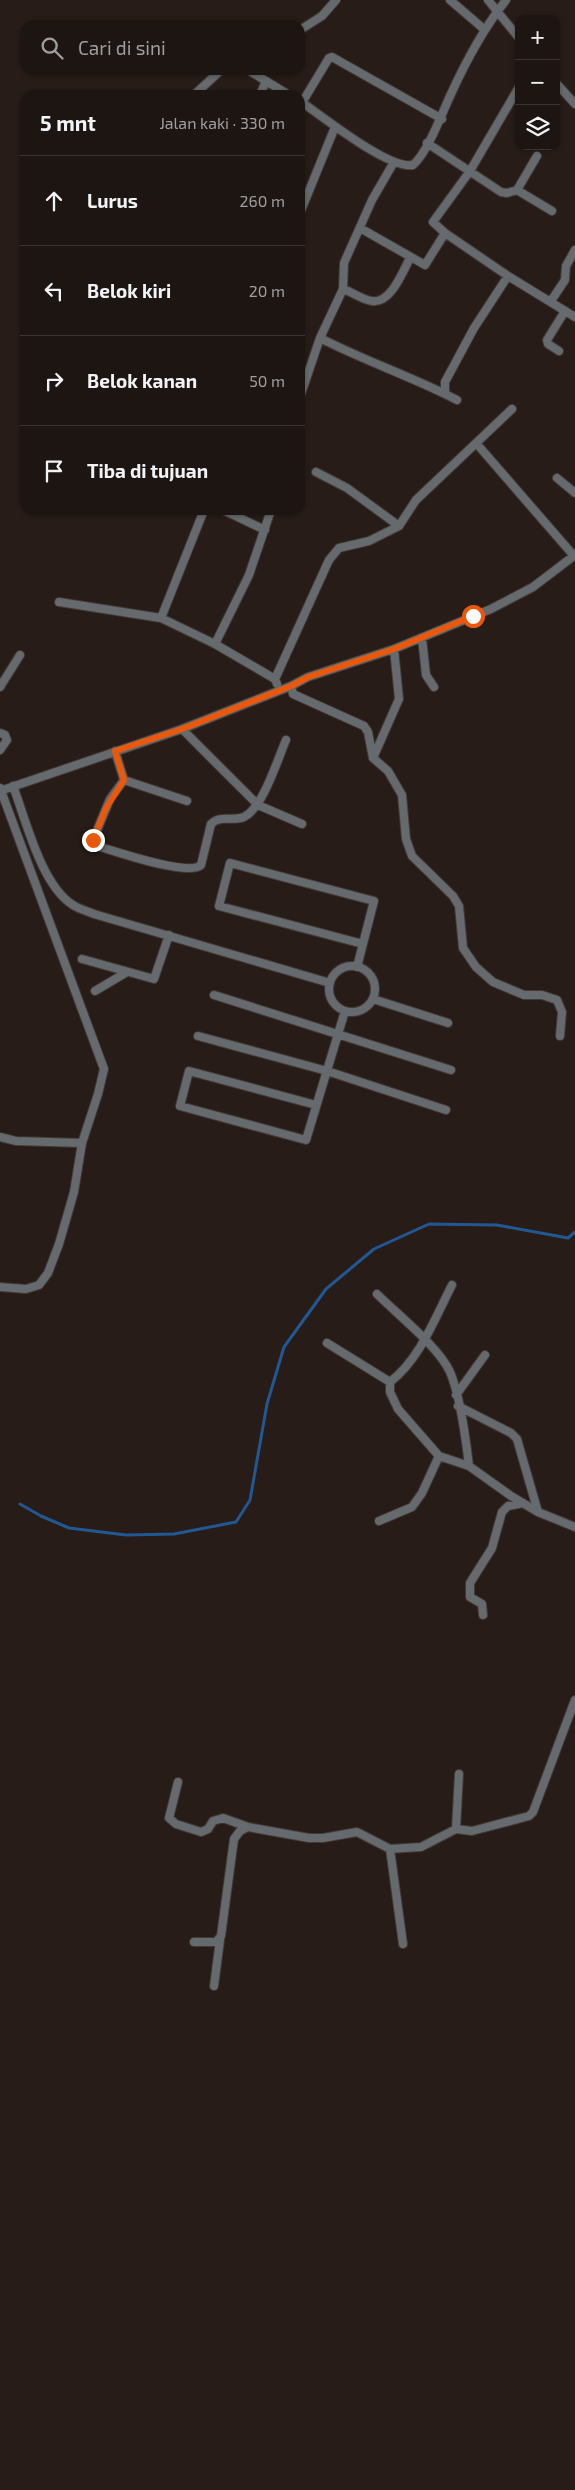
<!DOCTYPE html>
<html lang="id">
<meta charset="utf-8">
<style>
:root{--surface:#1d1511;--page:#251e1a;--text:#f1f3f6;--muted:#a09f9f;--line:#3b3431}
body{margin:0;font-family:"Exo 2",sans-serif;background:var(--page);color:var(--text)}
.controls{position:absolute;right:15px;top:15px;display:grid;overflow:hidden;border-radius:10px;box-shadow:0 1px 4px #0004}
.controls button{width:45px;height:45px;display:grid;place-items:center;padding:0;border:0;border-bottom:1px solid var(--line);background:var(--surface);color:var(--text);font:25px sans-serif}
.stop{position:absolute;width:15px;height:15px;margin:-11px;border:4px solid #ea580c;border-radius:50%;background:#fff}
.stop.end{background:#ea580c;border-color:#fff;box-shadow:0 1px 5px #0008}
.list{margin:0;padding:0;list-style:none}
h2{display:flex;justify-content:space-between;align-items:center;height:65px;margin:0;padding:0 20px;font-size:21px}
h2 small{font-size:16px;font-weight:400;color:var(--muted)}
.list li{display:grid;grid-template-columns:32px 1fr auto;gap:15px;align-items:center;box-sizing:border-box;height:90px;padding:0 20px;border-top:1px solid var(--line)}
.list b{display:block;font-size:19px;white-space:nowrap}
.list em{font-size:16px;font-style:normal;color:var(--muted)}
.icon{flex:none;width:28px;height:28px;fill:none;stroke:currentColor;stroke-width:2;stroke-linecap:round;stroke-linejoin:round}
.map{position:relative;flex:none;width:575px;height:2490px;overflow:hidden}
.search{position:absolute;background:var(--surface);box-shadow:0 1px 4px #0004;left:20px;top:20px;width:285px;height:55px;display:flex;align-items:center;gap:12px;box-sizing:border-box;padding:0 18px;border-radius:15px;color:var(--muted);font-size:19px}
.panel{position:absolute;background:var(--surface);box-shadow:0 1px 4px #0004;left:20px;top:90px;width:285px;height:425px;border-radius:15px}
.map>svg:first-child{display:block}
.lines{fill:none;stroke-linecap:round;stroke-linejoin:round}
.stream{stroke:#215894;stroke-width:3}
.street-casing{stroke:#443935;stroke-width:10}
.street{stroke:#646a6d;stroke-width:8}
.route{stroke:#ea580c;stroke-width:6}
</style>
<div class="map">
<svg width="575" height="2490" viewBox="0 0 575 2490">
<rect width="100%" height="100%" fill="#271c17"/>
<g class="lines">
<path class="stream" d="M20,1504L41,1516L69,1528L126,1535L174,1534L236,1522L250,1500L267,1404L284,1347L326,1289L374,1249L429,1224L497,1225L568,1238L575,1232"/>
<defs>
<path id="street" d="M450,0L485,30
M488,0L519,38
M300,30L322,16L336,0
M248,70L266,81L260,95
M266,81L289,95
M556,83L575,104
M519,87L470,171L433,222L445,233L508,276L575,317
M194,95L221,70
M300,101C322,116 389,170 413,165C428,152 442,113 451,94C466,61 484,28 506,0
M300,106L329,58L332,57L442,119
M427,143L501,192L507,193L517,190L552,211
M394,162L372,200L344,263L343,289L320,338C361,359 404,374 445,394
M517,190L537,156
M300,213L335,127
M360,228L425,265L445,233
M343,289C352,292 363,300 372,301C391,304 403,271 410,258
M551,301L565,280L566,266L575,250
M559,351L548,344L547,340L565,311
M300,397L320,338
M457,400L445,394V382L474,328L508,276
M476,443L574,556
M316,472L347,488L399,526L416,500L512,409
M557,478L575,493
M223,510L265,530
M59,602L161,618L215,644L275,679
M161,618L204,510
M422,638L426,675L434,687
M215,644L249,575L271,510
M277,684L275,679L329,560L339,548L369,541L399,526
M291,686L293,694L364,726L368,732L373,758L388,771L402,795L406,839L412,856L453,896L459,906L463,948L476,967L493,982L524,995H542L557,1000L562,1012L560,1036
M0,687L20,655
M182,729L258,805L302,824
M0,733L5,735L7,740L0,750
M115,751L124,780L110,799L93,840L97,846C115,851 188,877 201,865L211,824C221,814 233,822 244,817C263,808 278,758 286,740
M373,758L399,699L394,649
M124,780L187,801
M13,786C26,820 41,885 73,905C79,909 87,911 94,914L330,983
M0,791L182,729L291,686L308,677L394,649L491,609L533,587L575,555
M82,959L154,979L169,935
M329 989a23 23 0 1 1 46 0a23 23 0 1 1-46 0Z
M357,967L374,901L230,863L219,906L363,944
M95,991L127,972
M214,995L451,1070
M373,999L448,1023
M198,1036L327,1071L446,1110
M316,1105L189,1071L180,1106L306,1140L345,1011
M0,1137L16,1141L82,1143
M452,1285C435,1318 420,1359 390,1382V1392L398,1409L439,1456L469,1466L511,1496L538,1512L575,1527
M0,1287L26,1289L39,1285L48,1273L59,1244L74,1192L82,1143L98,1094L104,1069L0,788
M377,1294C397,1314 439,1347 450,1372C460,1395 466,1440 469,1466
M327,1343L390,1382
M456,1395L485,1355
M458,1406L511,1433L517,1439L538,1512
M379,1521L412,1507L422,1493L439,1456
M483,1615L482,1604L470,1597V1583L492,1548L502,1512L508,1506L523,1503
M178,1782L169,1818L176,1824L201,1832L208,1829L213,1821L223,1818L248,1827
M456,1829L459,1774
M390,1849L403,1944
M194,1942H216L221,1936L234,1839L240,1831L248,1827L309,1838H323L357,1832L390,1849L421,1847L456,1829L472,1831L529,1816L533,1812L575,1700
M214,1986L220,1940"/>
</defs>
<use href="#street" class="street-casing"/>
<use href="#street" class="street"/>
</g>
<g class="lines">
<path class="route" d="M93,840L106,808L124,780L115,751L182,729L291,686L308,677L394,649L473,616"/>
</g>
</svg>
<div class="controls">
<button>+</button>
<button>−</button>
<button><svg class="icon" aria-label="layers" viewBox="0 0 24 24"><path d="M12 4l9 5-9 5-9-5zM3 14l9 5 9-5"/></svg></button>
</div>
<div class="stop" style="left:473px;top:616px"></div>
<div class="stop end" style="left:93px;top:840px"></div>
<div class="search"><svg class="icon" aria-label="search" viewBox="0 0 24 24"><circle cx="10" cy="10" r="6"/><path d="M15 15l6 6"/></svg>Cari di sini</div>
<section class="panel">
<h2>5 mnt<small>Jalan kaki · 330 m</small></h2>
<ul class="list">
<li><svg class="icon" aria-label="ahead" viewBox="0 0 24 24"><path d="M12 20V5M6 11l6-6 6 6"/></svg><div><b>Lurus</b></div><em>260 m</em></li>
<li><svg class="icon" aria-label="left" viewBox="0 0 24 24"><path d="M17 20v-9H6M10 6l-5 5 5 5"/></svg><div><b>Belok kiri</b></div><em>20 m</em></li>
<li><svg class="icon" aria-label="right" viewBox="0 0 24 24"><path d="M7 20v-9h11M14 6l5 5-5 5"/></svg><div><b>Belok kanan</b></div><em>50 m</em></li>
<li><svg class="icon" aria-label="arrive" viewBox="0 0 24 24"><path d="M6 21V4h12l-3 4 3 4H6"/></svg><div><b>Tiba di tujuan</b></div></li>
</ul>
</section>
</div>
